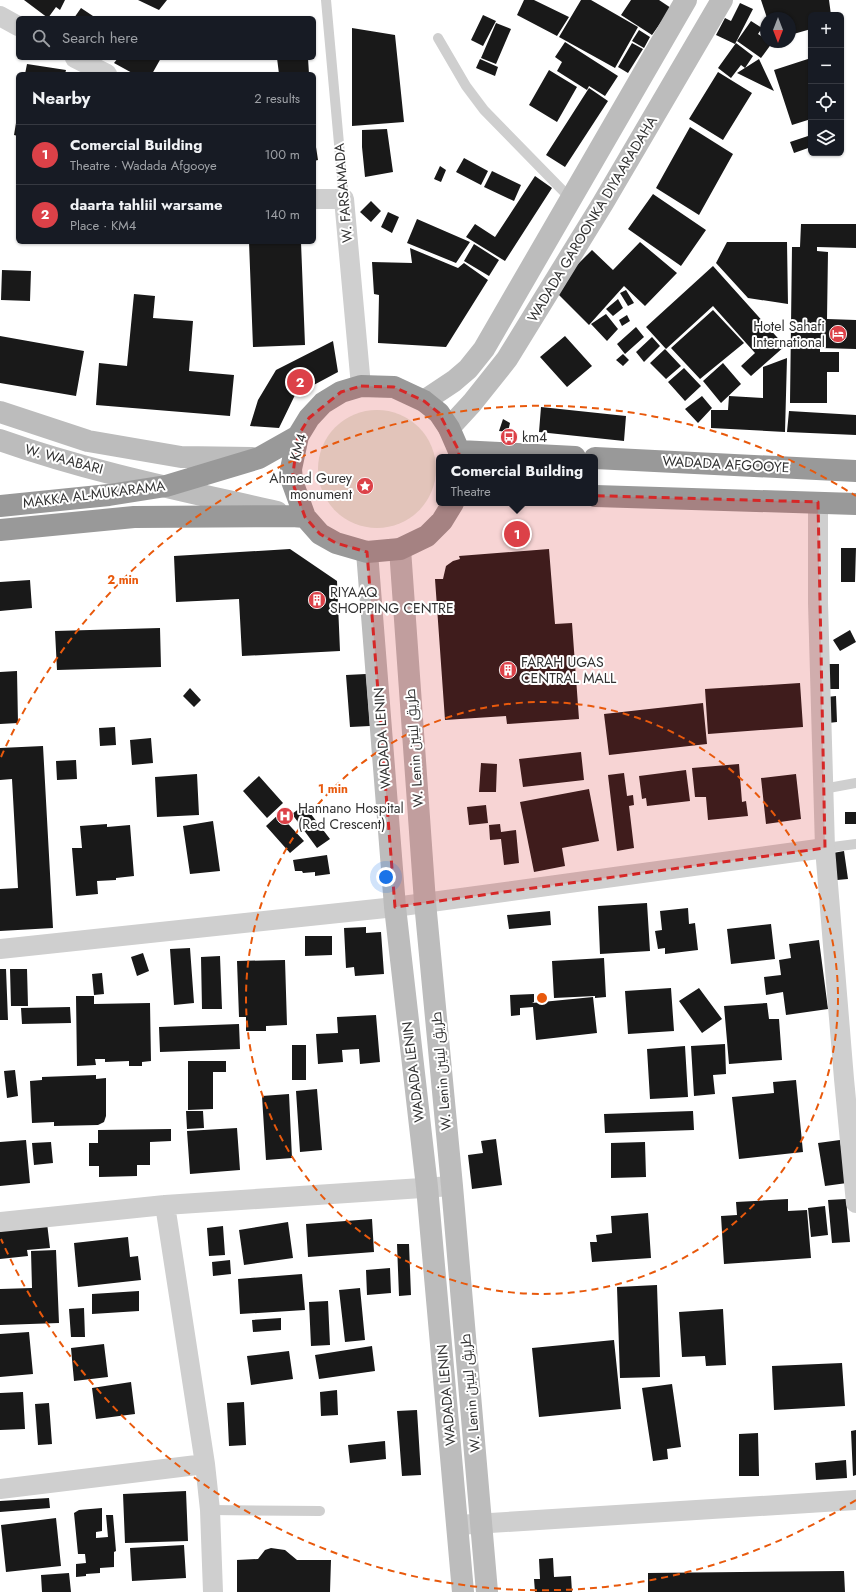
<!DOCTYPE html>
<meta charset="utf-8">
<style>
:root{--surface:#171b24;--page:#20242c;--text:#f1f3f6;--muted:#9ea1a6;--line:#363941;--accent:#dc4148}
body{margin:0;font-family:Jost,Cairo,sans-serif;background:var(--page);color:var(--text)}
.controls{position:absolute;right:12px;top:12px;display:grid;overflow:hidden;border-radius:6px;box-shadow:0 1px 3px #0004}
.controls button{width:36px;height:36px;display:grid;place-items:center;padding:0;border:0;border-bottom:1px solid var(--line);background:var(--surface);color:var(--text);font:20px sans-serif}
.compass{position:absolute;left:760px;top:12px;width:36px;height:36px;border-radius:50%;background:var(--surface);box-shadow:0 1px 3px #0004;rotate:180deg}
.you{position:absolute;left:386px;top:877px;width:14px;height:14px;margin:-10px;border:3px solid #fff;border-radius:50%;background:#1a73e8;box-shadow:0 0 0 6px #1a73e833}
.badge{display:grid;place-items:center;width:26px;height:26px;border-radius:50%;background:var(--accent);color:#fff;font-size:13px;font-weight:700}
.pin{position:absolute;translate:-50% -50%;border:2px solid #fff;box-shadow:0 1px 4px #0006}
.popup{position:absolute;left:436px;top:454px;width:162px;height:52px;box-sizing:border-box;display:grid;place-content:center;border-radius:6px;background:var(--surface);filter:drop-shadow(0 1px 3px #0005);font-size:13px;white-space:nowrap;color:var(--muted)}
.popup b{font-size:15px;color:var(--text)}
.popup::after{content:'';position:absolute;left:50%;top:100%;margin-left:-8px;border:8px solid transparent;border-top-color:var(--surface)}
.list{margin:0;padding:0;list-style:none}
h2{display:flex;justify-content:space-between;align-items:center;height:52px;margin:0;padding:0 16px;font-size:17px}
h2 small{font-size:13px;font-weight:400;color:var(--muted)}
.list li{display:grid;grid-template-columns:26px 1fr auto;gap:12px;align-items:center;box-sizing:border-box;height:60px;padding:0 16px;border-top:1px solid var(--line)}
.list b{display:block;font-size:15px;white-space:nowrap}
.list p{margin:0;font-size:13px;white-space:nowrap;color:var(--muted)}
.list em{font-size:13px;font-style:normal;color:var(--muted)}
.icon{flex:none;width:22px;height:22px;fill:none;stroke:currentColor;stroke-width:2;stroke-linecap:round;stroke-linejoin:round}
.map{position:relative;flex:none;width:856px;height:1592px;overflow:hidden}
.search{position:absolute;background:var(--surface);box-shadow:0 1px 3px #0004;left:16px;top:16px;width:300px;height:44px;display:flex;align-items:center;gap:10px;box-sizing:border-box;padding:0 14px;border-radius:6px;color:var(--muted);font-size:15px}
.panel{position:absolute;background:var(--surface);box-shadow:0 1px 3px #0004;left:16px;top:72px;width:300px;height:172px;border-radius:6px}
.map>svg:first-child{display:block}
.green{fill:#e5ebdf}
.building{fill:#191919}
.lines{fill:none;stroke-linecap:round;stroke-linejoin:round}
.lane{stroke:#cfcfcf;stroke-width:10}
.street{stroke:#cfcfcf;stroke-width:20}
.secondary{stroke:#bcbcbc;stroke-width:22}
.highway{stroke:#999;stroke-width:22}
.marked{fill:#d62828;fill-opacity:0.2;stroke:#d62828;stroke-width:3;stroke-dasharray:8 5;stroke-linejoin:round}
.ring{fill:none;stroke:#e8590c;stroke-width:2;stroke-dasharray:7 5}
.labels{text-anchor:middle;stroke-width:4;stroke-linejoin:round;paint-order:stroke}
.street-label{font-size:14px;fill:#323232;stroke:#fff}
.poi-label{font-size:14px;fill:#323232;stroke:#fff;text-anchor:start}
.centre{fill:#e8590c;stroke:#fff;stroke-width:2}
.ring-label{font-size:12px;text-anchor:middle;font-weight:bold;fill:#e8590c;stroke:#fff;stroke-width:4;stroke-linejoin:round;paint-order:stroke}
</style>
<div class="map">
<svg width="856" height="1592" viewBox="0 0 856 1592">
<rect width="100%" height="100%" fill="#fff"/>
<path class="green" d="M318 469a59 59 0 1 1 118 0a59 59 0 1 1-118 0Z"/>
<path class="building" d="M24,0H65L60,10L56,7L48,18Z
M138,0H167L159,10Z
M524,0H534L569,17L557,36L517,15Z
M581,0H591L638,27L615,68L559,37Z
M631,0H659L671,8L652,35L621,15Z
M761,0H829L831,15H811V29L790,35V18H767Z
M740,3L753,9L735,44L716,35L725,18L731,21Z
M81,8L96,18H74Z
M483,15L496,21L483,46L471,40Z
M751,21L762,28L758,34L766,39V42L772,43L761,58L737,41Z
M496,23L511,29L496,64L481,58Z
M352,28L395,35L404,122L352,126Z
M639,30L650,37L644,48L632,41Z
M565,42L618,76L605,96L589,86L587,90L557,71L562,62L555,57Z
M632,43L643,49L628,73L618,67Z
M736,43L753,56L745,68L741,65L731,78L718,68Z
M118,58H161L152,74H134L114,63Z
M277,58H308L309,74H279Z
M811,58V119L792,125L774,70Z
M480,59L498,67L495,76L476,68Z
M759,59L774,91L737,73Z
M27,64L66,70L65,74H25Z
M549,70L577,87L557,122L529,105Z
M718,72L752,93L723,140L689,119Z
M589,88L608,101L565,167L546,155Z
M17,117H18V136L14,135Z
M690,127L733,154L699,215L656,188Z
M387,129L393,172L365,177L362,147V130Z
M314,134L318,160L314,161Z
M808,136L811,147L794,153L790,142Z
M464,158L488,171L481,185L456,172Z
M440,166L446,170L441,182L434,179Z
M492,171L521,185L514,201L484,187Z
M535,176L552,188L505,261L466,237L475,224L495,237Z
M653,194L706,230L681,266L628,229Z
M371,201L381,211L371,222L360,212Z
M388,212L399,217L392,233L381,227Z
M417,219L470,242L456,263L407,243Z
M801,224H856V248L817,247V251L828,252L827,319L856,320V349L820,348V352H839V372H827V403H790L792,247H800Z
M249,242H301L305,345L253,347Z
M640,242L677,273L645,306L624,286L589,325L553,289L592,250L613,270Z
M727,242H787L788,304L748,298L716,263Z
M474,244L499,260L489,276L464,261Z
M410,248L458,268L464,263L488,280L446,347L378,343L379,295L374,294L372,262L412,263Z
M713,266L785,346L751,376L741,366L755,353L713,306L666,349L646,327Z
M2,270L31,271L30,301L1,300Z
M626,290L634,303L628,306L620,293Z
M134,294L155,296L153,318L193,321L189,371L234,375L230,416L96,405L99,363L127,366Z
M618,299L623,308L613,316L606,309Z
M713,310L744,343L700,379L671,348Z
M606,314L618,329L607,341L591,324Z
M627,315L630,321L622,326L619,320Z
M636,327L644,337L625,354L617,344Z
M0,336L84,351L76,396L0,383Z
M565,336L592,366L567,387L540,357Z
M652,337L660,346L644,362L636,352Z
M333,341L338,372L295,395L279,428L250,426L258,400L276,370Z
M665,349L681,366L666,379L650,363Z
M623,354L629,360L623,366L616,360Z
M787,358L785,432L711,428V410H728L729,396L763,398V367Z
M723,363L741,384L721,403L703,381Z
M684,368L701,386L685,401L668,382Z
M702,396L712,408L698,423L685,409Z
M541,407L626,416L624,441L539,432Z
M789,411L856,415V435L787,432Z
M503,419L510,423L508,432L499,431Z
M841,548H856L855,582H841Z
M290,549L337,581L340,651L242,656L239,599L176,602L174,556Z
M549,549L555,624L572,623L579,719L507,724L506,716L445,720L435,579H443L446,566L453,561L460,559L459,556Z
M30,580L32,608L0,611V582Z
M160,628L161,667L57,670L55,631Z
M850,630L856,642L840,651L833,640Z
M826,664H839V689H827Z
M17,671L18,723L0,724V672Z
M366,674L370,726L350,727L346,675Z
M800,683L803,727L708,734L705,689Z
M190,688L201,700L194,707L183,696Z
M836,696L837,722L828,723L827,697Z
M703,703L707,744L609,755L604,714Z
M115,727L116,745L100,746L99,728Z
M151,738L153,763L132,765L130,740Z
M43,746L53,928L0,931V889L18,888L12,779L0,780V748Z
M581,752L584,780L523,787L519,759Z
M76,760L77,779L57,780L56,761Z
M481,763L497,764L496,792H479Z
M739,764L742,802L746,801L748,816L708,820L706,797H695L692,768Z
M686,770L690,801L647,806L646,798L642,799L639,776Z
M624,773L627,796L633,795L634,805L629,806L634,848L617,851L608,775Z
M197,774L199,815L157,817L155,777Z
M796,774L801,819L766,824L761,778Z
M259,776L283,803L267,818L243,791Z
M589,789L599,841L562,848L565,866L534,872L520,802Z
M304,805L330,839L317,848L292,814Z
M486,805L488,823L469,825L467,807Z
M845,812H856V824H845Z
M279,814L304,841L290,853L266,826Z
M213,821L220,871L190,874L183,826Z
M107,824V827L130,825L134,876L116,878V880L97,881L98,894L76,896L72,848H82L80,826Z
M500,824L501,832L516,830L519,863L504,865L501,839L490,840L489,825Z
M844,851L848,879L837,880L833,853Z
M327,855L330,874L315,876V872L303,873L302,871H295L293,860Z
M647,903L650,951L600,954L598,906Z
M688,908L689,924L695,923L698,950L665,954V948L658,949L655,931L662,930L660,911Z
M550,911L551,925L509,929L507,915Z
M771,924L775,959L731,964L727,929Z
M366,927V933L381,932L384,974L355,976L354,967L346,968L344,928Z
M305,936H332V955L305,956Z
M819,940L828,1009L786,1015L783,992L766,995L764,977L781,975L779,960L791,958L789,944Z
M190,948L194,1003L174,1005L170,949Z
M143,953L149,971L137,976L131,957Z
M220,956L222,1009H202L201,957Z
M604,958L606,997L595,998V996L554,998L552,961Z
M285,960L287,1025L266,1026V1031H246V1017H239L237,961Z
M0,969H6L8,1020H0Z
M10,969H27L28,1006H11Z
M102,973L104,994L94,995L92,974Z
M671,988L674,1031L628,1034L625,991Z
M699,988L722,1019L702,1033L679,1001Z
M534,994V1002L532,1003L593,997L597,1033L536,1040L533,1007L520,1008V1015L511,1016L510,995Z
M76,996H94V1004L150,1003L151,1061L142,1062V1066H129V1061L105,1062V1059H95L96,1065L77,1066Z
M767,1003L769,1019H779L782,1060L729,1064L724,1006Z
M70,1007L71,1023L22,1024L21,1008Z
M376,1015L380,1062L360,1064L359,1049L342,1050L343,1062L318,1064L316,1034L338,1033L337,1017Z
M239,1024L240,1049L160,1052L159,1027Z
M725,1044L726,1074L713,1075L715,1094L694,1096L691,1046Z
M292,1045H306V1080H292Z
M685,1046L688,1097L650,1099L647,1049Z
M188,1061H226V1072H213V1109L188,1110Z
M15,1070L18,1096L7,1098L4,1071Z
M96,1075V1079L106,1078V1116L104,1122L98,1125L54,1126V1122L32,1123L30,1081L42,1080V1077Z
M796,1080L803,1152L739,1159L732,1097L774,1093L773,1082Z
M317,1089L322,1150L300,1152L296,1091Z
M289,1094L292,1158L266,1160L262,1096Z
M186,1111H203L204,1128L187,1129Z
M693,1111L694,1130L605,1133L604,1114Z
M237,1128L240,1170L190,1174L187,1131Z
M171,1129V1141L150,1142V1165H137V1176L99,1177V1166H89V1143H98V1130Z
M496,1139L502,1185L472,1189L468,1155L483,1153L481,1141Z
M26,1140L30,1183L0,1186V1142Z
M840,1140L847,1183L825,1186L818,1143Z
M51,1142L53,1163L34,1165L32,1143Z
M645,1142L646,1177L611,1178V1143Z
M788,1199V1211L807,1210L811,1258L724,1264L721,1216L737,1215L736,1202Z
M846,1199L850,1242L832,1243L828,1200Z
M825,1206L828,1235L811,1237L808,1208Z
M648,1213L651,1258L592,1262L590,1242H597L596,1235L612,1233L611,1216Z
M372,1219L374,1252L308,1257L306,1224Z
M288,1222L293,1258L244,1265L239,1230Z
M47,1223L50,1248L27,1250L28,1256L0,1259V1227Z
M223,1226L225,1255L209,1256L207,1228Z
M128,1237L130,1257L138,1256L141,1280L78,1287L74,1243Z
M397,1244H409L411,1295L399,1296Z
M56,1250L59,1323L0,1325V1289L32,1288L31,1251Z
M230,1260L231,1274L213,1276L212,1262Z
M390,1268L391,1293L367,1295L366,1270Z
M302,1274L305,1310L240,1314L238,1279Z
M657,1285L660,1377L620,1378L617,1287Z
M360,1288L365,1340L345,1342L339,1290Z
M139,1291V1311L92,1314V1294Z
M328,1301L330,1345L311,1346L309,1302Z
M84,1308L85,1337H71L69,1309Z
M723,1309L726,1365L706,1366L705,1356L682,1357L679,1312Z
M281,1318V1330L253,1332L252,1320Z
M29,1332L33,1374L0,1377V1334Z
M614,1340L621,1409L539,1417L532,1348Z
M104,1344L108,1377L74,1381L71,1348Z
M372,1346L375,1371L319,1379L315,1355Z
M289,1351L293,1379L251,1385L247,1356Z
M842,1363L845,1406L774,1410L772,1366Z
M131,1382L135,1414L96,1419L92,1388Z
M672,1384L681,1447L667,1449L668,1459L653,1461L642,1388Z
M337,1390L338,1415L321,1416L320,1392Z
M23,1392L25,1429L0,1430V1393Z
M244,1402L246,1445L229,1446L227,1403Z
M49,1403L52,1444L38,1445L35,1404Z
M417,1410L421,1475L402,1476L397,1411Z
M856,1430V1475L853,1476L851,1431Z
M758,1433L759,1476H739V1434Z
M385,1441L386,1459L350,1463L348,1445Z
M846,1460L847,1478L816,1480L815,1463Z
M186,1491L188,1541L125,1543L123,1494Z
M49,1498L50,1508L0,1512V1501Z
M102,1508V1531L96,1532V1538L108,1537L106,1515H113L116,1551L114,1552V1567L100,1568V1573L86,1574V1576L76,1577V1564L86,1563L85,1554H78L74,1513L79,1510Z
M56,1518L61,1566L6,1572L1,1525Z
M184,1545L186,1578L132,1581L130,1548Z
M271,1548L285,1550L297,1560H331L330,1592H237V1560L258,1559L265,1550Z
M553,1558L554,1577L571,1576L572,1592H535L534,1579H540L539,1559Z
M844,1571L845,1592H648V1573Z
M69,1573L71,1592H42L41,1575Z"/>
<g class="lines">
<path class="lane" d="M326,0L344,199
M438,38L466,86L484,110L571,199
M823,789L856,783
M825,848L856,844
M210,1510L320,1511"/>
<path class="street" d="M0,16L18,26
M75,58L107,74
M314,199H344L361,386
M818,502V603L825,848L844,1079L856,1203
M0,949L395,907L825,848
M165,1205L205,1464L210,1510L213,1592
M0,1222L165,1205L452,1186
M0,1489L205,1464
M458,1525L856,1500"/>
<path class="secondary" d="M424,401L454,381L468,369L484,349L686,0
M0,412L88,441L181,457L252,458
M449,428L472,403L507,359L603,203L722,0
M0,440C90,472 185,491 277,512
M400,549L425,902L452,1186L487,1592
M367,552L395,907L427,1187L463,1592"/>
<path class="highway" d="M459,451L575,457
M595,458L856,471
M595,496L856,504
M453,503L442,521L427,536L400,549L367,552L336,543L320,534L305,517L292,481L291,469L298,436L309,418L323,403L341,392L361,386L394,387L424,401L439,413L449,428L459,451V457
M0,506L109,495L166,486L259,458L298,436
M0,530L134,517L292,516L305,517"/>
</g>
<path class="marked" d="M361,386L394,387L424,401L439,413L459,451L457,495L535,494L818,502L825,848L395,907L367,552L336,543L320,534L305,517L292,481L298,436L309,418L341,392Z"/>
<g class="ring">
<circle cx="542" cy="998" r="296"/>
<path d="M856 1500A592 592 0 0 1 1 1239M1 757A592 592 0 0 1 856 496"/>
</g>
<defs>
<symbol id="hotel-disc" viewBox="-11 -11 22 22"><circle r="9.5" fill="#dc4148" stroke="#fff"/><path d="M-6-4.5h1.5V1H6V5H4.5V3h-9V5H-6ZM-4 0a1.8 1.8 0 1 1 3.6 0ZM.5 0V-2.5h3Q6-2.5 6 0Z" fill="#fff"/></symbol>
<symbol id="bus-disc" viewBox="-11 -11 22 22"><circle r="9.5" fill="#dc4148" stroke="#fff"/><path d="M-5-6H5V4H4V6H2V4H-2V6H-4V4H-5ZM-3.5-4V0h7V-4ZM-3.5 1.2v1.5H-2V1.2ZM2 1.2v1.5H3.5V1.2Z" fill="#fff"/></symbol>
<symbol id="sight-disc" viewBox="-11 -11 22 22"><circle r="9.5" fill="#dc4148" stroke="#fff"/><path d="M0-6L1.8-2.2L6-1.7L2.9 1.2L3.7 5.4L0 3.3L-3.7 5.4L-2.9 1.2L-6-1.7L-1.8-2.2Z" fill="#fff"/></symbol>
<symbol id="building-disc" viewBox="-11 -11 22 22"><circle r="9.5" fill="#dc4148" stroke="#fff"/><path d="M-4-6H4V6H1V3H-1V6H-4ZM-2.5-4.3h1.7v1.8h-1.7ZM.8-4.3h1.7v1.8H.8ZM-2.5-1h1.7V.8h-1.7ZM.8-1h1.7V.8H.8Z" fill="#fff"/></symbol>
<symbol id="hospital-disc" viewBox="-11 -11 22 22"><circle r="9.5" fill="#dc4148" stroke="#fff"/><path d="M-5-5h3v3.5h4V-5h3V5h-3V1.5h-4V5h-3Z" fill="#fff"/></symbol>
</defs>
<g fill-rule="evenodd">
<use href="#hotel-disc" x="828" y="324" width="20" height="20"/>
<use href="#bus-disc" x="499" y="427" width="20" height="20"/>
<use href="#sight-disc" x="355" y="476" width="20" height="20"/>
<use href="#building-disc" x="307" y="590" width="20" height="20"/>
<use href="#building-disc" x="498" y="660" width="20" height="20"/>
<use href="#hospital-disc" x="275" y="806" width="20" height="20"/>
</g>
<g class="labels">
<g class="street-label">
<text transform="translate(343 193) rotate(-95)" y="5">W. FARSAMADA</text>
<text transform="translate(592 219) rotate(-59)" y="5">WADADA GAROONKA DIYAARADAHA</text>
<text transform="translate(298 447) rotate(-74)" y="5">KM4</text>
<text transform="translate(64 459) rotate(15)" y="5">W. WAABARI</text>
<text transform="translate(726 464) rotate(3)" y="5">WADADA AFGOOYE</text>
<text transform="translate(94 494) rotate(-7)" y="5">MAKKA AL-MUKARAMA</text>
<text transform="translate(382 738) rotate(-94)" y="5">WADADA LENIN</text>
<text transform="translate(414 748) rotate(-94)" y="5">W. Lenin طريق لينين</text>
<text transform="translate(441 1071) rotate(-95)" y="5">W. Lenin طريق لينين</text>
<text transform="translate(413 1072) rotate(-97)" y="5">WADADA LENIN</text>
<text transform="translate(470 1393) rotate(-95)" y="5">W. Lenin طريق لينين</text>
<text transform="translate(446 1395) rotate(-95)" y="5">WADADA LENIN</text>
</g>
<g class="poi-label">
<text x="825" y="331" text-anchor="end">Hotel Sahafi<tspan x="825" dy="16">International</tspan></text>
<text x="522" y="442">km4</text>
<text x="352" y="483" text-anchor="end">Ahmed Gurey<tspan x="352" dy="16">monument</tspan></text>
<text x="330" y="597">RIYAAQ<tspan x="330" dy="16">SHOPPING CENTRE</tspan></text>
<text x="521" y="667">FARAH UGAS<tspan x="521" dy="16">CENTRAL MALL</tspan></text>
<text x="298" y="813">Hannano Hospital<tspan x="298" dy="16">(Red Crescent)</tspan></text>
</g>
</g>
<circle cx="542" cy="998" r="6" class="centre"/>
<g class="ring-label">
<text x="123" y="584">2 min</text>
<text x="333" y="793">1 min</text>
</g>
</svg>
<div class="controls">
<button>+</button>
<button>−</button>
<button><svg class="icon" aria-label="locate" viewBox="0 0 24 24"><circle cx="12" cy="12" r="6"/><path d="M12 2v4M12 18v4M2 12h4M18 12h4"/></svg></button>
<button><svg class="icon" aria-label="layers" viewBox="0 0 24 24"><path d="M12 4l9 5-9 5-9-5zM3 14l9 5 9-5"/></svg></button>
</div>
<svg class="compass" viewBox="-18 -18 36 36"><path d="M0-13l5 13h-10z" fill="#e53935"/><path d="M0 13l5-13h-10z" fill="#9ea1a6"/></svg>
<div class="you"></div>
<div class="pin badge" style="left:517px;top:534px">1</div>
<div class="popup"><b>Comercial Building</b>Theatre</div>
<div class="pin badge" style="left:300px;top:382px">2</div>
<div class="search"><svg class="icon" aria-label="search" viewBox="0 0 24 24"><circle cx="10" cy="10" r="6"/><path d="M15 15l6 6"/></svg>Search here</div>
<section class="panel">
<h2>Nearby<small>2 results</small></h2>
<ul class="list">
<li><span class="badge">1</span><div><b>Comercial Building</b><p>Theatre · Wadada Afgooye</p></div><em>100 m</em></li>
<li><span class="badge">2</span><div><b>daarta tahliil warsame</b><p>Place · KM4</p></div><em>140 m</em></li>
</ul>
</section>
</div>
